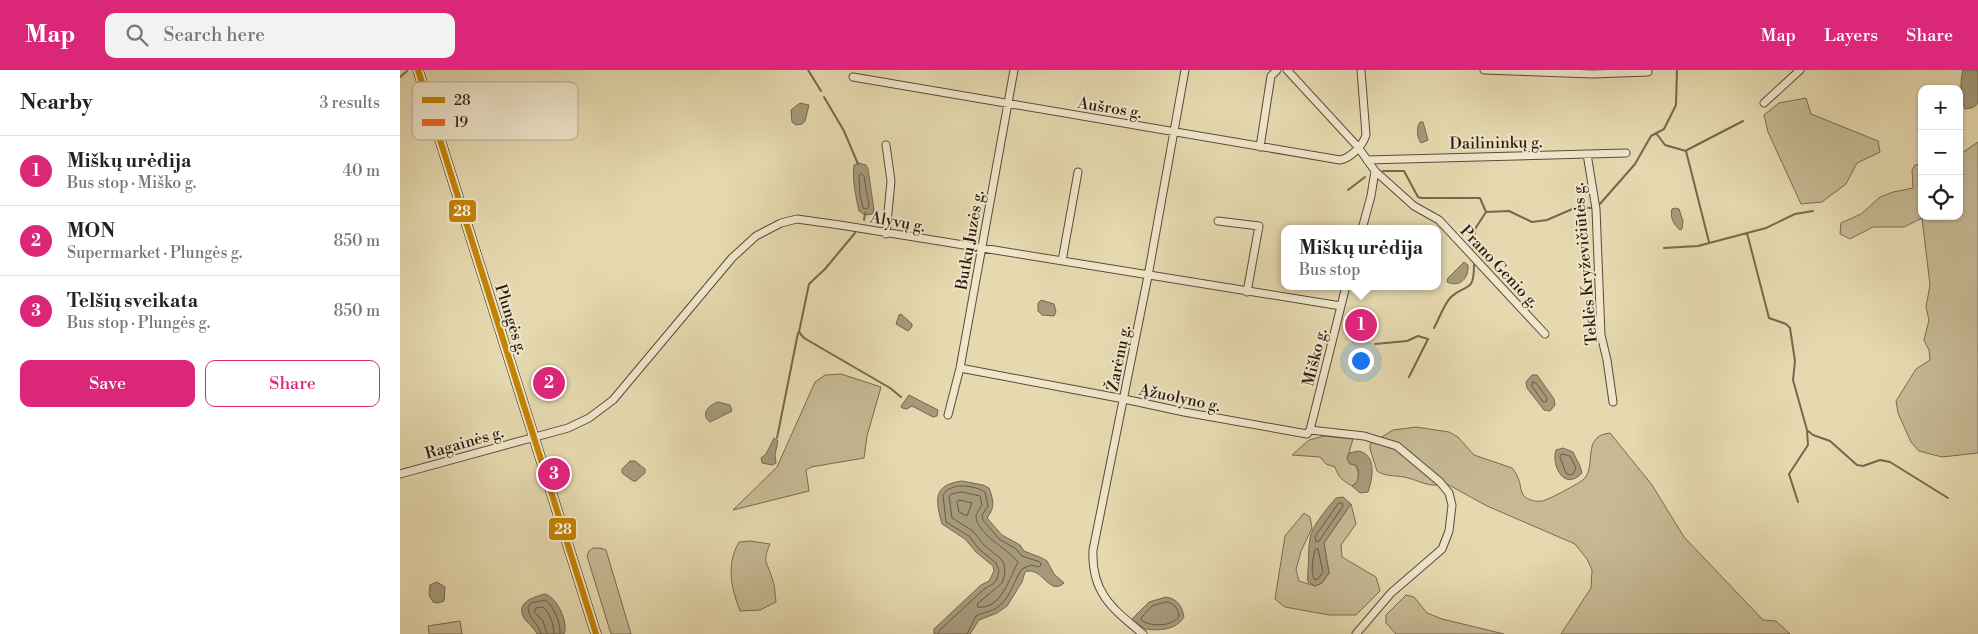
<!DOCTYPE html>
<meta charset="utf-8">
<style>
:root{--surface:#fff;--page:#f2f2f2;--text:#222;--muted:#767676;--line:#e0e0e0;--accent:#db2777}
body{margin:0;font-family:"Libre Bodoni",serif;background:var(--page);color:var(--text)}
.controls{position:absolute;right:15px;top:15px;display:grid;overflow:hidden;border-radius:10px;box-shadow:0 1px 4px #0004}
.controls button{width:45px;height:45px;display:grid;place-items:center;padding:0;border:0;border-bottom:1px solid var(--line);background:var(--surface);color:var(--text);font:25px sans-serif}
.you{position:absolute;left:960px;top:290px;width:18px;height:18px;margin:-12px;border:4px solid #fff;border-radius:50%;background:#1a73e8;box-shadow:0 0 0 8px #1a73e833}
.badge{display:grid;place-items:center;width:32px;height:32px;border-radius:50%;background:var(--accent);color:#fff;font-size:16px;font-weight:700}
.pin{position:absolute;translate:-50% -50%;border:2px solid #fff;box-shadow:0 1px 5px #0006}
.popup{position:absolute;left:881px;top:155px;width:160px;height:65px;box-sizing:border-box;display:grid;place-content:center;border-radius:10px;background:var(--surface);filter:drop-shadow(0 1px 4px #0005);font-size:16px;white-space:nowrap;color:var(--muted)}
.popup b{font-size:19px;color:var(--text)}
.popup::after{content:'';position:absolute;left:50%;top:100%;margin-left:-10px;border:10px solid transparent;border-top-color:var(--surface)}
.list{margin:0;padding:0;list-style:none}
h2{display:flex;justify-content:space-between;align-items:center;height:65px;margin:0;padding:0 20px;font-size:21px}
h2 small{font-size:16px;font-weight:400;color:var(--muted)}
.list li{display:grid;grid-template-columns:32px 1fr auto;gap:15px;align-items:center;box-sizing:border-box;height:70px;padding:0 20px;border-top:1px solid var(--line)}
.list b{display:block;font-size:19px;white-space:nowrap}
.list p{margin:0;font-size:16px;white-space:nowrap;color:var(--muted)}
.list em{font-size:16px;font-style:normal;color:var(--muted)}
.actions{display:flex;gap:10px;padding:15px 20px}
.actions a{flex:1;padding:11px 0;border:1px solid var(--accent);border-radius:10px;text-align:center;font-size:18px;color:var(--accent)}
.actions .main{background:var(--accent);color:#fff}
.icon{flex:none;width:28px;height:28px;fill:none;stroke:currentColor;stroke-width:2;stroke-linecap:round;stroke-linejoin:round}
.map{position:relative;flex:none;width:1578px;height:564px;overflow:hidden}
header{display:flex;align-items:center;gap:30px;box-sizing:border-box;height:70px;padding:0 25px;background:var(--accent);color:#fff}
header strong{font-size:24px}
nav{display:flex;gap:28px;margin-inline-start:auto;font-size:18px}
.search{width:350px;height:45px;background:var(--page);display:flex;align-items:center;gap:12px;box-sizing:border-box;padding:0 18px;border-radius:10px;color:var(--muted);font-size:19px}
main{display:flex}
aside{flex:1;background:var(--surface)}
.map>svg:first-child{display:block}
.green{fill:#c6b994;stroke:#786a53}
.water{fill:#a6997a;stroke:#756750}
.lines{fill:none;stroke-linecap:round;stroke-linejoin:round}
.shore{stroke:#685a46;stroke-width:1}
.stream{stroke:#756750;stroke-width:2}
.minor-casing{stroke:#5a4b39;stroke-width:9}
.major-casing{stroke:#2b1c12;stroke-width:11}
.minor{stroke:#efe6cb;stroke-width:7}
.major{stroke:#e6d9af;stroke-width:9}
.bus-1-casing{stroke:#efe6cb;stroke-width:10}
.bus-1{stroke:#c48404;stroke-width:6}
.labels{text-anchor:middle;stroke-width:4;stroke-linejoin:round;paint-order:stroke}
.street-label{font-size:16px;fill:#2b1c12;stroke:#efe6cb}
.key{fill:#efe6cb;stroke:#b4a994;stroke-width:1}
.key-label{font-size:14px;fill:#2b1c12}
.line-badge{stroke:#efe6cb;stroke-width:2}
.badge-label{font-size:14px;text-anchor:middle;font-weight:bold;fill:#fff}
</style>
<header>
<strong>Map</strong>
<div class="search"><svg class="icon" aria-label="search" viewBox="0 0 24 24"><circle cx="10" cy="10" r="6"/><path d="M15 15l6 6"/></svg>Search here</div>
<nav><a>Map</a><a>Layers</a><a>Share</a></nav>
</header>
<main>
<aside>
<h2>Nearby<small>3 results</small></h2>
<ul class="list">
<li><span class="badge">1</span><div><b>Miškų urėdija</b><p>Bus stop · Miško g.</p></div><em>40 m</em></li>
<li><span class="badge">2</span><div><b>MON</b><p>Supermarket · Plungės g.</p></div><em>850 m</em></li>
<li><span class="badge">3</span><div><b>Telšių sveikata</b><p>Bus stop · Plungės g.</p></div><em>850 m</em></li>
</ul>
<div class="actions"><a class="main">Save</a><a>Share</a></div>
</aside>
<div class="map">
<svg width="1578" height="564" viewBox="0 0 1578 564">
<rect width="100%" height="100%" fill="#e6d9af"/>
<filter id="stains"><feTurbulence type="fractalNoise" baseFrequency=".004" numOctaves="4"/><feColorMatrix values="0 0 0 0 .2 0 0 0 0 .09 0 0 0 0 .02 0 0 0 .5 -.17"/></filter>
<radialGradient id="worn" r=".72"><stop offset=".6" stop-color="#630" stop-opacity="0"/><stop offset="1" stop-color="#630" stop-opacity=".3"/></radialGradient>
<path class="green" d="M1406,28L1411,44L1478,71L1480,82L1457,93L1446,114L1422,132L1401,134L1368,62L1364,45L1379,33Z
M1578,72V383L1542,387L1519,381L1511,372L1498,343L1496,331L1516,299L1530,290L1529,280L1524,270L1529,250L1526,237L1530,215L1522,148L1504,157H1473L1450,169L1440,164L1441,153L1461,144L1480,127L1493,122L1513,118L1512,100L1515,95L1522,94V146H1559V85Z
M441,304L481,317L467,366L464,388L411,397L406,400L409,421L333,440L377,397L415,312L425,305Z
M1016,357L1049,362L1058,367L1074,385L1112,398C1114,401 1117,404 1118,408C1121,414 1120,421 1124,426C1128,430 1136,432 1142,431C1148,430 1180,413 1184,409C1197,395 1181,366 1210,363L1252,415L1284,467L1363,550L1376,551L1390,564H1161L1191,518L1192,500L1187,489L1175,474L1087,436L1047,414C1027,418 1022,411 1004,407C994,405 987,407 977,401L970,379V374L993,360Z
M924,366L953,369L947,389C958,396 959,400 958,412L952,416C943,411 938,407 935,397L926,394L920,387L892,385L909,370Z
M951,434L956,454L941,475L942,487L976,507L980,521L956,545H929L885,537L875,529L885,466L904,443L910,447L912,458L901,481L896,500L899,511L915,516L922,513L929,503L924,473Z
M350,471L370,474C362,492 367,491 372,508C375,515 375,524 376,532L360,540L340,541C331,517 326,495 339,472Z
M193,478H200L206,480L231,564H211L187,486L189,481Z
M1006,525L1014,527L1027,543L1042,549L1104,564H996L986,553V545Z
M60,551L62,564H29L28,556Z"/>
<path class="water" d="M1563,0H1578V32C1576,38 1570,38 1565,39C1560,27 1560,12 1563,0Z
M400,33L409,35L405,51L402,54L396,55L392,52L391,40Z
M1020,52H1023L1028,70L1021,73C1017,68 1016,58 1020,52Z
M458,93L466,95L468,99L474,140L473,144L465,145L459,141C456,127 452,110 454,95Z
M1275,138L1279,139L1283,151L1282,159L1280,160C1273,154 1270,147 1272,139Z
M1064,192L1068,195C1069,208 1060,218 1047,212L1048,208Z
M641,230L654,234L656,242L654,246L642,245L638,241V233Z
M501,244L512,254V257L508,261L496,254L499,245Z
M1132,305H1137L1154,329L1155,335L1150,341L1144,340L1127,318L1126,312Z
M509,325L538,340L537,346L533,347L512,336L507,339L502,338L501,336Z
M318,332L330,335L332,341L310,352C300,345 308,335 318,332Z
M374,368L378,371L375,385L376,393L372,395L362,393L361,388L366,384Z
M1163,378L1173,382L1180,396L1182,403C1164,422 1151,395 1156,380Z
M958,381C977,384 973,408 968,422L960,423L952,416L957,412L959,402L956,395L950,394L947,389L949,383Z
M230,391H235L245,399V403L236,411H233L222,403V399Z
M562,411L583,415L589,418C594,432 595,437 587,448L602,465L620,475L624,481L642,488L647,491L654,504L664,513C649,527 642,495 625,502L622,512L607,536L597,543L579,550L570,564H534V559L581,515L589,511L594,501L593,496L576,482L565,469L542,454C535,429 533,415 562,411Z
M943,427L951,434L924,473L929,503L922,513L915,516L908,512C907,507 908,505 908,500C909,490 908,479 910,468C911,457 929,436 936,428Z
M37,512L45,517L44,531L38,533L33,532L29,525L30,515Z
M145,524C157,527 169,553 164,564H137C134,557 128,554 124,548C115,532 134,527 145,524Z
M766,527C777,529 782,535 784,547C776,560 760,561 745,559L732,549L749,532Z"/>
<g class="lines">
<path class="shore" d="M462,104L464,106L469,136L467,139L463,138L460,125L459,106Z
M1133,312L1136,313L1147,328L1146,332H1143L1132,316Z
M1162,384L1170,386L1176,398L1173,404L1169,405L1166,403L1160,387Z
M562,422L580,426L582,435L576,445C575,463 608,479 618,492C610,507 601,540 578,537L577,534L602,513L605,503L604,494L601,489L584,475L573,461L552,448L549,426L552,424Z
M559,430L572,433L567,446L559,442L557,433Z
M939,433H942L943,436L919,471L916,472L915,467Z
M918,479L923,502L918,509L915,510C910,504 913,487 915,480Z
M766,532C774,533 778,538 779,546C773,557 750,557 741,550V548L752,536Z
M141,564C139,553 128,549 128,537L131,533L145,530C154,536 161,553 160,564
M147,564L143,551L134,542L136,538L143,537C150,543 154,555 154,564
M538,564L539,561L584,519L593,514L597,509L599,501L596,493L579,479L569,466L546,452L543,425C550,412 574,415 585,422L588,436L582,445L583,450L599,469L616,479L622,486L640,492L641,495L639,497L631,495L622,499C613,512 610,530 595,539C589,542 581,543 576,546L567,564"/>
<path class="stream" d="M408,0L421,21
M0,7L7,1
M424,27L444,61L458,94
M1256,63L1265,75L1286,81L1309,172
M1287,80L1343,51
M983,101H1004L1018,127L1021,128H1080L1086,142
M948,120L965,107
M1199,135L1235,94L1251,66L1264,59L1276,35L1277,0
M464,150L465,143
M455,163L425,199L409,214L399,262L404,268L490,318L501,327
M1347,163L1369,248L1386,254L1390,258L1395,291L1393,310L1407,360L1408,375L1389,404L1398,432
M1073,178L1075,159L1086,142L1109,141L1132,152L1147,150L1177,137L1191,138
M1264,178L1298,176L1366,158L1395,144L1413,141
M1034,258C1039,249 1044,234 1051,227C1066,213 1074,224 1074,195
M975,274L1007,271L1018,266L1028,269L1009,307
M1407,360L1413,365L1430,371L1457,395L1463,396L1480,390L1490,392L1548,428
M377,368L398,263"/>
<defs>
<path id="minor" d="M887,0L958,77L975,101L1014,136L1039,150L1145,264
M1084,0L1193,4L1248,2
M453,7L940,90C951,88 963,75 966,65L961,0
M1364,33L1400,0
M486,75L491,111L486,164
M860,77L871,6L877,0
M1187,84L1196,139L1201,265L1207,290L1213,332
M967,90L1226,83
M818,151L859,156L847,222
M962,159L971,126L975,101
M662,191L678,102
M560,298L724,329L784,342L907,364L910,360L946,216
M548,345L560,298L614,0
M910,360L964,366L997,376L1040,412L1049,423L1052,435L1049,461L1042,479L991,523L956,564
M0,404L168,358L189,348L213,330L332,188L356,166L381,153L397,149L440,155L941,236
M743,564C713,539 691,523 693,480L748,206L785,0"/>
<path id="major" d="M18,0L196,564"/>
</defs>
<use href="#minor" class="minor-casing"/>
<use href="#major" class="major-casing"/>
<use href="#minor" class="minor"/>
<use href="#major" class="major"/>
<defs>
<path id="bus-1" d="M18,0L196,564"/>
</defs>
<use href="#bus-1" class="bus-1-casing"/>
<use href="#bus-1" class="bus-1"/>
</g>
<g class="labels">
<g class="street-label">
<text transform="translate(710 37) rotate(9)" y="6">Aušros g.</text>
<text transform="translate(1096 72) rotate(-1)" y="6">Dailininkų g.</text>
<text transform="translate(498 151) rotate(10)" y="6">Alyvų g.</text>
<text transform="translate(569 170) rotate(-80)" y="6">Butkų Juzės g.</text>
<text transform="translate(1184 194) rotate(-95)" y="6">Teklės Kryževičiūtės g.</text>
<text transform="translate(1100 196) rotate(47)" y="6">Prano Genio g.</text>
<text transform="translate(112 249) rotate(72)" y="6">Plungės g.</text>
<text transform="translate(914 287) rotate(-76)" y="6">Miško g.</text>
<text transform="translate(718 288) rotate(-79)" y="6">Žarėnų g.</text>
<text transform="translate(780 327) rotate(12)" y="6">Ąžuolyno g.</text>
<text transform="translate(64 372) rotate(-16)" y="6">Ragainės g.</text>
</g>
</g>
<rect x="12" y="12" width="166" height="58" rx="8" class="key"/>
<rect x="22" y="27" width="23" height="6" fill="#c48404"/>
<rect x="22" y="49" width="23" height="7" fill="#f26522"/>
<g class="key-label">
<text x="54" y="35">28</text>
<text x="54" y="57">19</text>
</g>
<g class="line-badge">
<rect x="48" y="129" width="29" height="24" rx="5" fill="#c48404"/>
<rect x="148" y="447" width="29" height="24" rx="5" fill="#c48404"/>
</g>
<g class="badge-label">
<text x="62" y="146">28</text>
<text x="163" y="464">28</text>
</g>
<rect width="100%" height="100%" filter="url(#stains)"/>
<rect width="100%" height="100%" fill="url(#worn)"/>
</svg>
<div class="controls">
<button>+</button>
<button>−</button>
<button><svg class="icon" aria-label="locate" viewBox="0 0 24 24"><circle cx="12" cy="12" r="6"/><path d="M12 2v4M12 18v4M2 12h4M18 12h4"/></svg></button>
</div>
<div class="you"></div>
<div class="pin badge" style="left:961px;top:255px">1</div>
<div class="popup"><b>Miškų urėdija</b>Bus stop</div>
<div class="pin badge" style="left:149px;top:313px">2</div>
<div class="pin badge" style="left:154px;top:404px">3</div>
</div>
</main>
